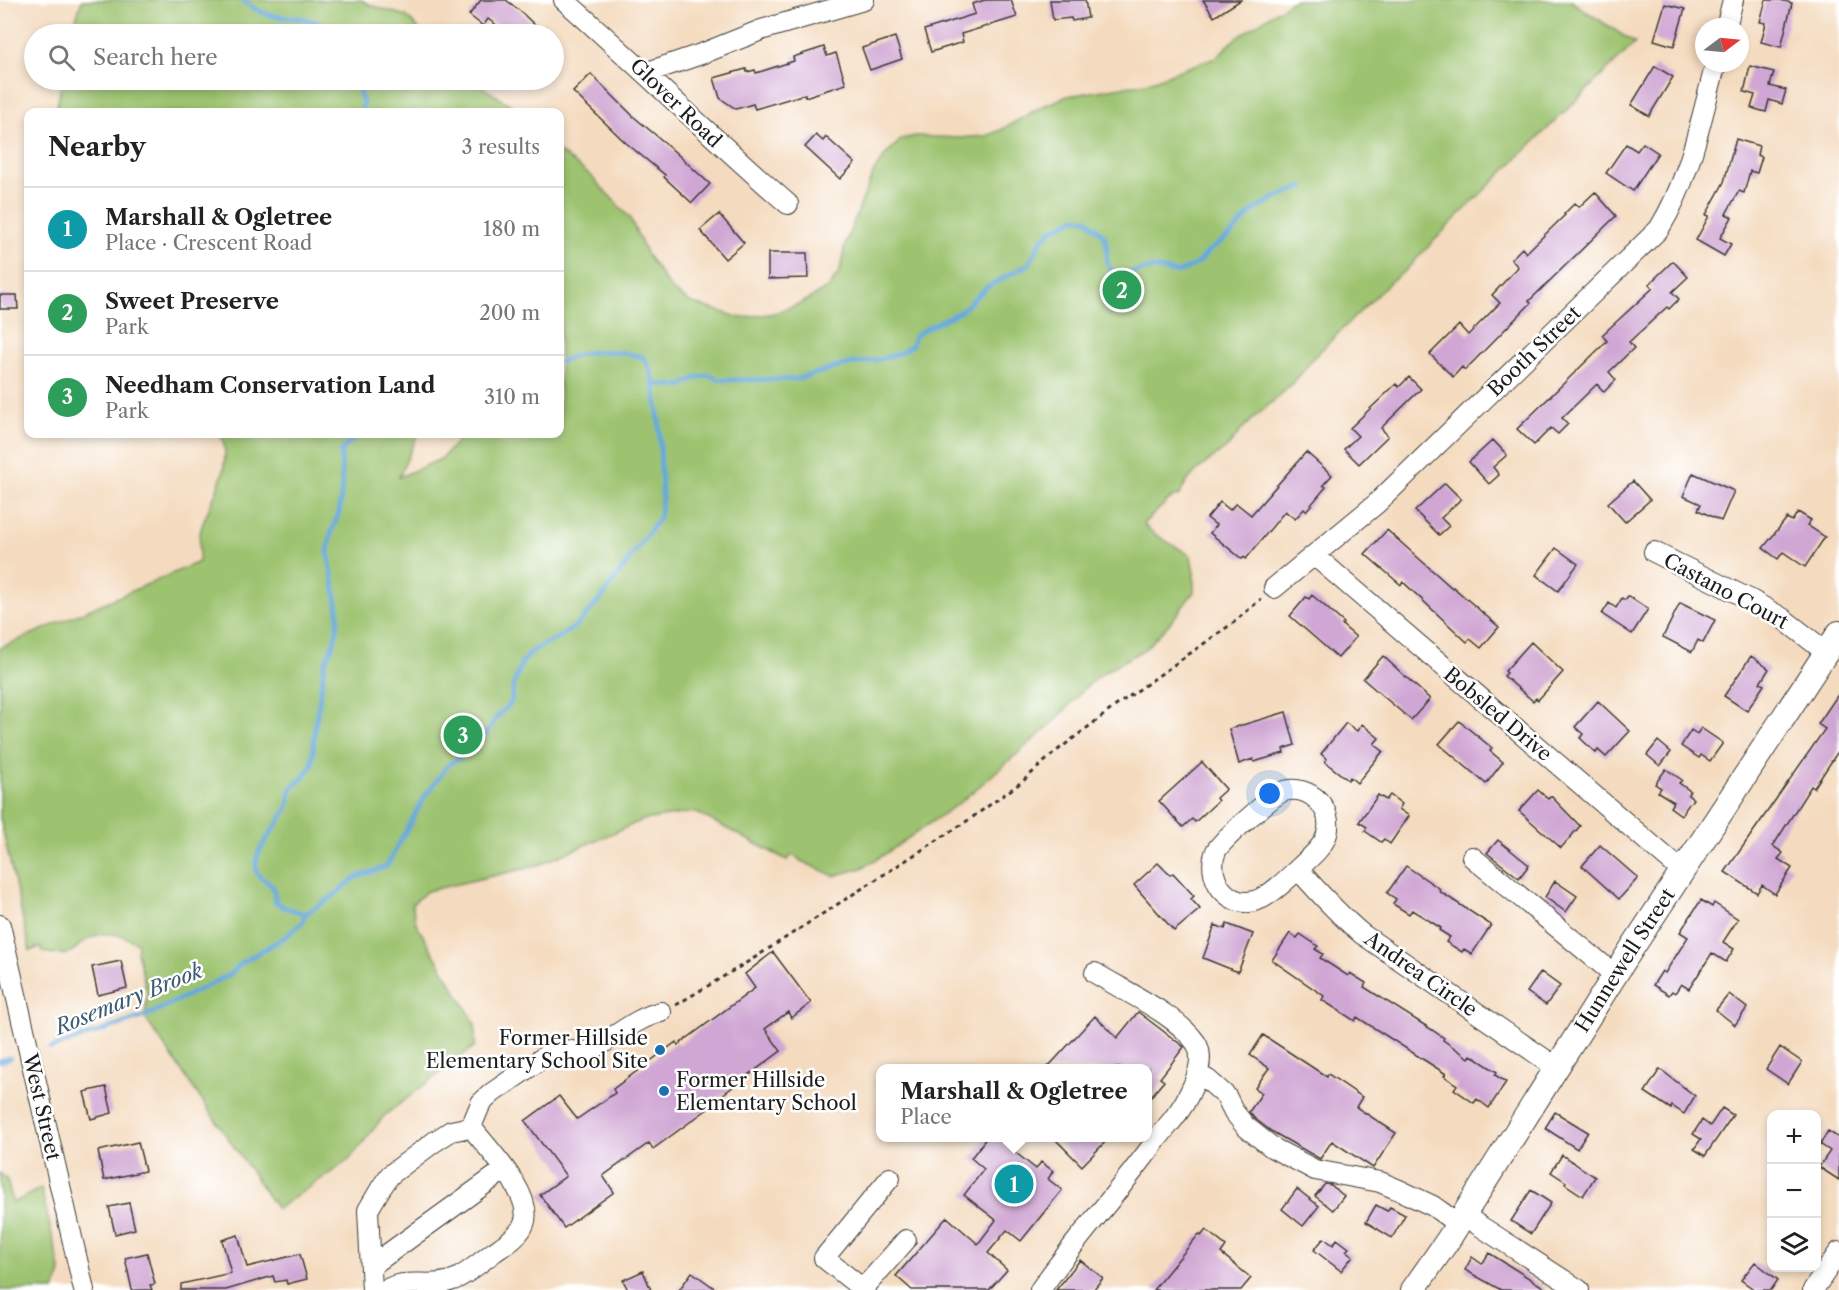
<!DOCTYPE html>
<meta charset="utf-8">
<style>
:root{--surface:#fff;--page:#f6f6f6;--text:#222;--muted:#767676;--line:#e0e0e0;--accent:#1f6fb2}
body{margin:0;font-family:"Libre Caslon Text",serif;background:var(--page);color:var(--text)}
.controls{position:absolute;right:18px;bottom:18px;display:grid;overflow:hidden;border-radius:12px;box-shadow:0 3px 9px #0003}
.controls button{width:54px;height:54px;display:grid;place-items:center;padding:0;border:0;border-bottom:2px solid var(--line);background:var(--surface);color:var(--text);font:30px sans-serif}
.compass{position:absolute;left:1695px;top:18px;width:54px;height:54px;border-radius:50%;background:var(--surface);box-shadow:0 3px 9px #0003;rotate:74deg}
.you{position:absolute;left:1270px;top:794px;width:21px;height:21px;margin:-15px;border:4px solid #fff;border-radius:50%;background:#1a73e8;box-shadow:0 0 0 9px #1a73e833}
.badge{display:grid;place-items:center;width:39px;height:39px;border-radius:50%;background:var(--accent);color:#fff;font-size:20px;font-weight:700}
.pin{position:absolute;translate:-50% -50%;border:3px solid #fff;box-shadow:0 2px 6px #0006}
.popup{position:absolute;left:876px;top:1064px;width:276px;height:78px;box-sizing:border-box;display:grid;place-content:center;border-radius:12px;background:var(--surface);filter:drop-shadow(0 2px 4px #0005);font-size:20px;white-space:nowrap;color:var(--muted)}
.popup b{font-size:22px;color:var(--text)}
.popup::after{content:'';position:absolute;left:50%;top:100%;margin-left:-12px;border:12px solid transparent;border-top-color:var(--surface)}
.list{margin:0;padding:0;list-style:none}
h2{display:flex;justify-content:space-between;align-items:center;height:78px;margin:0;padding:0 24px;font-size:26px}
h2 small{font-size:20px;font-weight:400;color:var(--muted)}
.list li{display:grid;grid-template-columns:39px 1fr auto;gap:18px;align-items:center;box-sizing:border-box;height:84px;padding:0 24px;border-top:2px solid var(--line)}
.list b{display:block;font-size:22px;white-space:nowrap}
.list p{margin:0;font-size:20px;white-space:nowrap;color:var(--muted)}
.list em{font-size:20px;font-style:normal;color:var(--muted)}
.icon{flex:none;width:33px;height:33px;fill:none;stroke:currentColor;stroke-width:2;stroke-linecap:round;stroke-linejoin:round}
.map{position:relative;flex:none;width:1839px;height:1290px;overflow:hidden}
.search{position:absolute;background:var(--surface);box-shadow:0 3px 9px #0003;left:24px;top:24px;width:540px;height:66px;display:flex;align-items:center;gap:15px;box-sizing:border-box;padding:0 21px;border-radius:33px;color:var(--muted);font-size:22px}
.panel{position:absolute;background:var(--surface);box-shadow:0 3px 9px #0003;left:24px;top:108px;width:540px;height:330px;border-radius:12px}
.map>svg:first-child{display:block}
.green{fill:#9dc36f;stroke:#5c7046;stroke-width:1.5}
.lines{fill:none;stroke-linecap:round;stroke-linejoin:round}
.stream{stroke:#66a9db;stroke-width:5}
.building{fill:#d0a7d4}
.minor-casing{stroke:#3c3934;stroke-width:22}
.major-casing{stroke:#3c3934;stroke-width:26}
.path{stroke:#3c3934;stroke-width:3;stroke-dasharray:4.5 4.5;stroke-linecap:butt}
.minor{stroke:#fff;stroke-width:20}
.major{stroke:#fff;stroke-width:24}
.poi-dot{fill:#1f6fb2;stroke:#fff;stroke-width:2}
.labels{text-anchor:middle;stroke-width:5;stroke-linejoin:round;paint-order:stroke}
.street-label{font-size:20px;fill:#1c1c1c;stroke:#fff}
.poi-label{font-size:20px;fill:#1c1c1c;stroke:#fff;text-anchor:end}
.water-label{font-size:21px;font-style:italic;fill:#3d5b72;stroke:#fff}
</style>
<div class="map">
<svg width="1839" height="1290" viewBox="0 0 1839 1290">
<rect width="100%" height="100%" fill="#fff"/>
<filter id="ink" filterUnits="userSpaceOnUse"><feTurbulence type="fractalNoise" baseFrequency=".0167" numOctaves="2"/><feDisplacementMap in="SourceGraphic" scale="12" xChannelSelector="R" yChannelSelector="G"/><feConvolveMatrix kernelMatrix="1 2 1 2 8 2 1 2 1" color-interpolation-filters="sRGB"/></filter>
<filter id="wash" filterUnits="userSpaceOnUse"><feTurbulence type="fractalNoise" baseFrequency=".008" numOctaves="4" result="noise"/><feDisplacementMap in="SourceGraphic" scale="24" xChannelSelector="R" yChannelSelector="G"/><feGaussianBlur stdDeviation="1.35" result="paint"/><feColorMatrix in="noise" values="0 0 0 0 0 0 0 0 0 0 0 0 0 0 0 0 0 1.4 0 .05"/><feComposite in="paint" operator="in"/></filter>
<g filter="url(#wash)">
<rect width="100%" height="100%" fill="#f4dbbf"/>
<path class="green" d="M82,0H361L373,6L406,16L424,34H71Z
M1293,0H1573V3L1635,43L1453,221L1404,272L1391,281L1312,359C1294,387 1267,405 1243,428C1237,435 1232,443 1225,449C1208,462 1187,474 1180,495L1171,498L1144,523L1146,527C1160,540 1176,545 1191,556L1194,573V592L1170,623L1145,649L1104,672L1085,688L1053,723L962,801L885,854L862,868L834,876L801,861L793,855L787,860L695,812L643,820L536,866L427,891L412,904L416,924L475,1023V1046L384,1116L349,1160L277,1209L145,1018L147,992L137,952L138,944C120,932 100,929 82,943C77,947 73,952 66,954C59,956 50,953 43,952L40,947L30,951L0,818V648L199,562C200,551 198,539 201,529C212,495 234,469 221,434H418L399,477L441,459L464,434H560V152L591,176L630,218L647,255L672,290L690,302L741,318L775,313L802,303L829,287L840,271L845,244L874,171L888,152L902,139L916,136L959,138L985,136L999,131L1043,106L1068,96L1146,83L1216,57L1234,40Z
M62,80H471L511,105L518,112H56Z
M0,1173L7,1180L13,1203L41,1188L61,1273L54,1290H0Z"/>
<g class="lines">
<path class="stream" d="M241,0C250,6 260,12 270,15C294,21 314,12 331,34
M356,80L363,103L361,112
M654,384L680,386L696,378L709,375L720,380L797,379L845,365L882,359L902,352L912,345L915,336L925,329L961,311L987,287L1029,264L1042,239L1053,229L1076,218L1087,219L1105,237L1107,250V263L1114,274H1124L1154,268L1178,273L1198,263L1210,250L1230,235L1253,211L1275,198L1303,187
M305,914L335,895L354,878L386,867L425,796L449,764L466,754L487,733L496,718L511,703L514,683L521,664L533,650L556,639L577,625L603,596L659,518L662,498L659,420L654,384L650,369L643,357C612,350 588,348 560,362
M51,1048L148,1015L229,975L241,963L285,937L303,922L305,914L284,907L275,902C275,896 275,888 270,884C262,877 255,879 256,863C256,848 281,822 288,807C290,801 290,794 291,788L302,779L312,765L315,727L325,663L334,643L338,623V608L328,552L331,533L339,512L342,487L341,452L357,434
M0,1061L10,1058"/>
</g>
<g id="blocks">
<path class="building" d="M481,0H506L520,11L544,34H509L488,19L483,26L469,15Z
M985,0H1011L1017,17L961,34L963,42L931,52L924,30L975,14L972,4Z
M1050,0H1085L1088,18L1072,21L1071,18L1053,20Z
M1203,0H1241L1214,17Z
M1766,0H1780L1792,3L1781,47L1761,42L1766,23L1760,22Z
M1665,4L1685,9L1674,46L1654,40Z
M895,37L902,59L870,70L862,48Z
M824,47L827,56L836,53L846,84L805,97V94L755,109L753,104L736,109L720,98L714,78L746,69L747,72L755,70L756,73L794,61L793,57Z
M1655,66L1673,77L1649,116L1631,105Z
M1750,66L1774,72L1770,86L1786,90L1782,104L1769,100L1766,112L1751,108L1755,95L1744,92Z
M591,74L634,117L664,142L710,184L692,203L664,177L665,175L626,143L573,92Z
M816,135L823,141L826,137L855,163L840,179L805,147Z
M1736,139L1759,146L1757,155L1762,157L1757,173L1750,171L1744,193L1739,191L1726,214L1732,217L1720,238L1731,244L1724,256L1696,240L1709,216L1706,215L1724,182Z
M1643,143L1658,153L1633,191L1606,173L1626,144L1637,151Z
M1595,192L1616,216L1529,301L1531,303L1465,370L1462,367L1453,377L1430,354L1459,325L1468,335L1500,303L1492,295L1518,267L1511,259L1522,248L1526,253L1565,215L1564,214L1575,203L1579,207Z
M719,214L744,243L725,259L700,230Z
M768,253H807L808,278L768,279Z
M1673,261L1688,277L1672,292L1679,299L1669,309L1667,307L1629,342L1634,348L1609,372L1616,380L1604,392L1597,384L1564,416L1562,418L1568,424L1558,434L1551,428L1534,445L1517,429L1607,341L1602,335L1653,288L1649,284Z
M0,295H17L18,309H0Z
M1409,377L1421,389L1381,428L1388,436L1359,464L1344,449L1358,436L1350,428L1396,384L1399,387Z
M1493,440L1507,455L1493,467L1499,475L1489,484L1469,462Z
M1306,452L1332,475L1323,485L1326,487L1306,511L1304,509L1295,519L1285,511L1246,559L1244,557L1242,559L1210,533L1216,525L1207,518L1220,502L1230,510L1236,503L1251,515Z
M1693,473L1734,491L1721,521L1698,510L1701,504L1683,496Z
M1633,481L1650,500L1625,522L1608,503Z
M1445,483L1461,499L1441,518L1449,526L1439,535L1415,511Z
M1798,512L1811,520L1807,525L1825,537L1805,567L1783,552L1778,559L1763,548L1787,518L1792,521Z
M1387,530L1452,588L1453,587L1499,627L1481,648L1470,639L1467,642L1403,582L1401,585L1365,554Z
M1556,548L1578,564L1558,591L1536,575Z
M1312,595L1344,623L1342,625L1356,637L1338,658L1290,616L1306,597L1309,599Z
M1628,596L1648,609L1632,634L1602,614L1609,603L1616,608L1622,598L1625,600Z
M1680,603L1715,620L1703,643L1698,640L1692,652L1663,637Z
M1531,642L1563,672L1538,700L1536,698L1533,701L1504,676L1507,673L1505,671Z
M1383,656L1430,699L1411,720L1363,679Z
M1751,656L1769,669L1760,683L1764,685L1747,711L1724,696Z
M1839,693V750L1814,788L1811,786L1773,846L1783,853L1778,859L1792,868L1775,894L1762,885L1757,893L1725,872L1825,729L1818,724Z
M1598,701L1630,731L1606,757L1598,750L1596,753L1580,738L1583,734L1575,727Z
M1286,712L1295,745L1283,749L1284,753L1254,762L1253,759L1239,764L1229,729Z
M1459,721L1492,748L1490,751L1503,762L1486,784L1439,744Z
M1346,723L1357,731L1362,724L1379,738L1374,744L1383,751L1357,783L1350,777L1348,780L1325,762L1327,759L1321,754Z
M1701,728L1723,743L1710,761L1701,755L1699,758L1681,746L1691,730L1697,734Z
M1658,741L1671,752L1660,766L1647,755Z
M1202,762L1226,789L1216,798L1218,801L1195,822L1192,819L1183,827L1159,801Z
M1666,769L1682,780L1679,783L1690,791L1688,795L1693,799L1681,815L1670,807L1674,802L1658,792L1661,788L1655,784Z
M1538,790L1548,799L1551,796L1580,826L1561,848L1519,811Z
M1378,795L1386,800L1390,795L1402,804L1399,809L1409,816L1390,844L1384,839L1381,842L1365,831L1367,827L1359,822Z
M1498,840L1529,865L1519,878L1487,853Z
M1600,845L1638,878L1619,899L1582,866Z
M1158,863L1170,875L1173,873L1194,896L1191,899L1200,909L1174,931L1134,885Z
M1406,866L1440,889L1439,891L1491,925L1472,954L1464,949L1462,952L1446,942L1450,937L1439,930L1441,928L1412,910L1409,914L1393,904L1396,899L1387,893Z
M1555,881L1577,896L1566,912L1545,897Z
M1701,900L1712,907L1714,903L1738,919L1723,942L1734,949L1726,962L1712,953L1689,989L1681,984L1675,993L1672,991L1669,995L1653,985L1662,971L1665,973L1688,937L1680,932Z
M1227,924L1253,934L1238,972L1203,958L1215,925L1225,929Z
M1290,933L1297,938L1300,934L1318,946L1315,949L1323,954L1320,958L1348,976L1350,973L1366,983L1364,987L1429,1028L1444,1038L1443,1040L1469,1058L1471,1055L1497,1072L1495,1075L1506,1082L1489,1108L1477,1099L1474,1103L1454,1089L1457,1085L1444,1076L1446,1074L1357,1017L1355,1021L1322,1000L1324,996L1272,960Z
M773,952L811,1003L791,1018L788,1012L765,1029L781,1051L718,1098L720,1100L653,1149L649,1143L603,1176L614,1192L564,1228L540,1195L566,1176L525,1121L559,1096L577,1119L615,1093L613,1089L676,1042L678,1045L755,988L745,974Z
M121,961L127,988L98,995L92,967Z
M1541,972L1560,986L1546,1005L1527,992Z
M1729,994L1747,1008L1735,1025L1716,1010Z
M1138,1012L1184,1047L1160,1078L1164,1081L1148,1100V1068H1047L1095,1016L1117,1038Z
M1263,1035L1327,1077L1328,1074L1362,1097L1356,1107L1396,1133L1373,1168L1332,1141L1320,1159L1271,1131L1254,1118L1249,1112L1262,1093L1255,1088L1269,1068L1250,1055Z
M1780,1047L1802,1062L1788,1084L1766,1069Z
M1660,1069L1695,1096L1684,1114L1672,1106L1671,1109L1645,1092Z
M106,1087L112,1113L91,1119L84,1092Z
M1722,1108L1733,1115L1705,1156L1694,1149L1701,1139L1693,1134L1702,1120L1710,1126Z
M1555,1112L1588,1132L1577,1149L1545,1128Z
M1828,1131L1839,1138V1180L1819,1167L1830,1151L1820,1144Z
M987,1137H996L1036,1169L1041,1162L1053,1171L1048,1179L1062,1190L1021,1241L1007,1230L988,1253L1007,1270L989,1290H912L896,1276L947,1217L978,1244L996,1220L964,1195L984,1169L971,1158Z
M1053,1137H1110L1082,1166Z
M138,1142L145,1171L104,1180L98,1151Z
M1562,1155L1595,1177L1583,1196L1565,1184L1566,1182L1551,1172Z
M1325,1184L1331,1185L1344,1196L1333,1210L1315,1196Z
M1297,1189L1319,1206L1303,1226L1282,1209Z
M1531,1190L1551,1203L1531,1234L1511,1221Z
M129,1203L135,1229L115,1234L109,1207Z
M1376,1205L1387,1211L1390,1207L1405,1215L1392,1238L1366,1222Z
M1206,1230L1226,1246L1221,1253L1251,1278L1241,1290H1153L1199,1234L1201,1236Z
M238,1235L247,1267L300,1254L307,1279L287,1284L286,1280L275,1282L273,1276L226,1290H181V1284L231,1273L222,1240Z
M1324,1238L1333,1245L1337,1239L1349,1248L1346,1251L1353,1256L1341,1271L1314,1250Z
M147,1253L155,1284L150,1285L152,1290H132L125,1258Z
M1489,1253L1548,1290H1501L1465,1270L1472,1257L1482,1264Z
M1080,1260L1103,1278L1093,1290H1056Z
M1755,1262L1778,1280L1771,1290H1755L1741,1280Z
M643,1271L651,1290H628L623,1280Z
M692,1272L717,1290H679Z"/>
</g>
</g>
<g filter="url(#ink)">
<use href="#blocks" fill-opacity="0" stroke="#3c3934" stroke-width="1.5"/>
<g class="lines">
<defs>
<path id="minor" d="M564,0C640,67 712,138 788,204
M1726,27L1733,0
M645,73L704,53L761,30L864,0
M1654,552L1751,600L1782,618L1826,652
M1315,556L1682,871
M1274,588L1376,504L1659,229C1690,179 1701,119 1716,63
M1472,857L1615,975
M1298,869C1279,886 1252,918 1225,893C1214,883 1210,865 1216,851C1222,840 1273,795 1284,791C1310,784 1334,809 1327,834C1323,848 1308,859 1298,869C1318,892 1338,914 1362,934L1556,1067
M0,925L84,1290
M1197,1074L1208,1080L1226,1096L1234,1112L1246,1127L1273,1148L1315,1170L1380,1182L1399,1190L1433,1206L1458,1224
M471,1127L481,1103L492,1093L554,1050C567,1047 578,1056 591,1050C615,1038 635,1018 661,1012
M1463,1215L1579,1290
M371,1266L504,1170
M863,1289L906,1240
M372,1290L368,1210L381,1188L390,1175L434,1142L451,1131L471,1127C488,1149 535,1196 524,1224C520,1235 504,1245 494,1252C483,1260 465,1276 453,1280C431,1289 407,1277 386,1290
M864,1290L824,1258L890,1178
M1040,1290C1076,1238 1120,1191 1157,1139C1167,1126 1180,1113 1187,1098C1195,1083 1206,1059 1196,1043C1177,1015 1124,991 1095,973
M1813,1290L1839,1252"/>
<g id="major">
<path id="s1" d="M1413,1290L1448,1240L1632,948L1839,633"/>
</g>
</defs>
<use href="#minor" class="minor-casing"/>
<use href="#major" class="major-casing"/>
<path class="path" d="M676,1005L751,960L970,819L1023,781L1054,753L1117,705L1233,623L1261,599"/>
<use href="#minor" class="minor"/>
<use href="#major" class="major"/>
</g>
</g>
<g class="poi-dot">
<circle cx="660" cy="1050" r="6"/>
<circle cx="664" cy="1091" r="6"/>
</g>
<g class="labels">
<g class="street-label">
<text transform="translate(676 103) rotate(44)" y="7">Glover Road</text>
<text transform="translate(1534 351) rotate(-44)" y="7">Booth Street</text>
<text transform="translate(1726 591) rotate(28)" y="7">Castano Court</text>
<text transform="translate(1498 714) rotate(40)" y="7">Bobsled Drive</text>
<text dy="7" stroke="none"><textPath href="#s1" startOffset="392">Hunnewell Street</textPath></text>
<text transform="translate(1421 974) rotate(35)" y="7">Andrea Circle</text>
<text transform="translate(42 1107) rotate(77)" y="7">West Street</text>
</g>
<g class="poi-label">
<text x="648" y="1045">Former Hillside<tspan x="648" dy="23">Elementary School Site</tspan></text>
<text x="676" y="1087" text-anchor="start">Former Hillside<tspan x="676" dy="23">Elementary School</tspan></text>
</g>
<g class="water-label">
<text transform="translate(129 999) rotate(-22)" y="7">Rosemary Brook</text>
</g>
</g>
</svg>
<div class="controls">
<button>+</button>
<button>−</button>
<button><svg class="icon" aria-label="layers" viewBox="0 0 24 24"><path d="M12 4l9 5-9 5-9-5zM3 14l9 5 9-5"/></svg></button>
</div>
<svg class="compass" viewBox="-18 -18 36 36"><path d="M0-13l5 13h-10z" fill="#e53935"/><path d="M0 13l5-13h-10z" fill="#767676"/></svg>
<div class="you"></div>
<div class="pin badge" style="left:1014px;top:1184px;background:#0f9aa8">1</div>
<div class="popup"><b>Marshall &amp; Ogletree</b>Place</div>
<div class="pin badge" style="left:1122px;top:290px;background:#2e9e5b">2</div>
<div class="pin badge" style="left:463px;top:735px;background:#2e9e5b">3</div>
<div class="search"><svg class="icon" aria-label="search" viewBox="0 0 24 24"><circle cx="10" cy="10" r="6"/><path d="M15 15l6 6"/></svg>Search here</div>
<section class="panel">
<h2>Nearby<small>3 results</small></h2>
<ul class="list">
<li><span class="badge" style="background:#0f9aa8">1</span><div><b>Marshall &amp; Ogletree</b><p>Place · Crescent Road</p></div><em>180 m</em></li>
<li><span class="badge" style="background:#2e9e5b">2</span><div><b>Sweet Preserve</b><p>Park</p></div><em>200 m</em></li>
<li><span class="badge" style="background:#2e9e5b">3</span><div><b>Needham Conservation Land</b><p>Park</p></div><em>310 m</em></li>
</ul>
</section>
</div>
